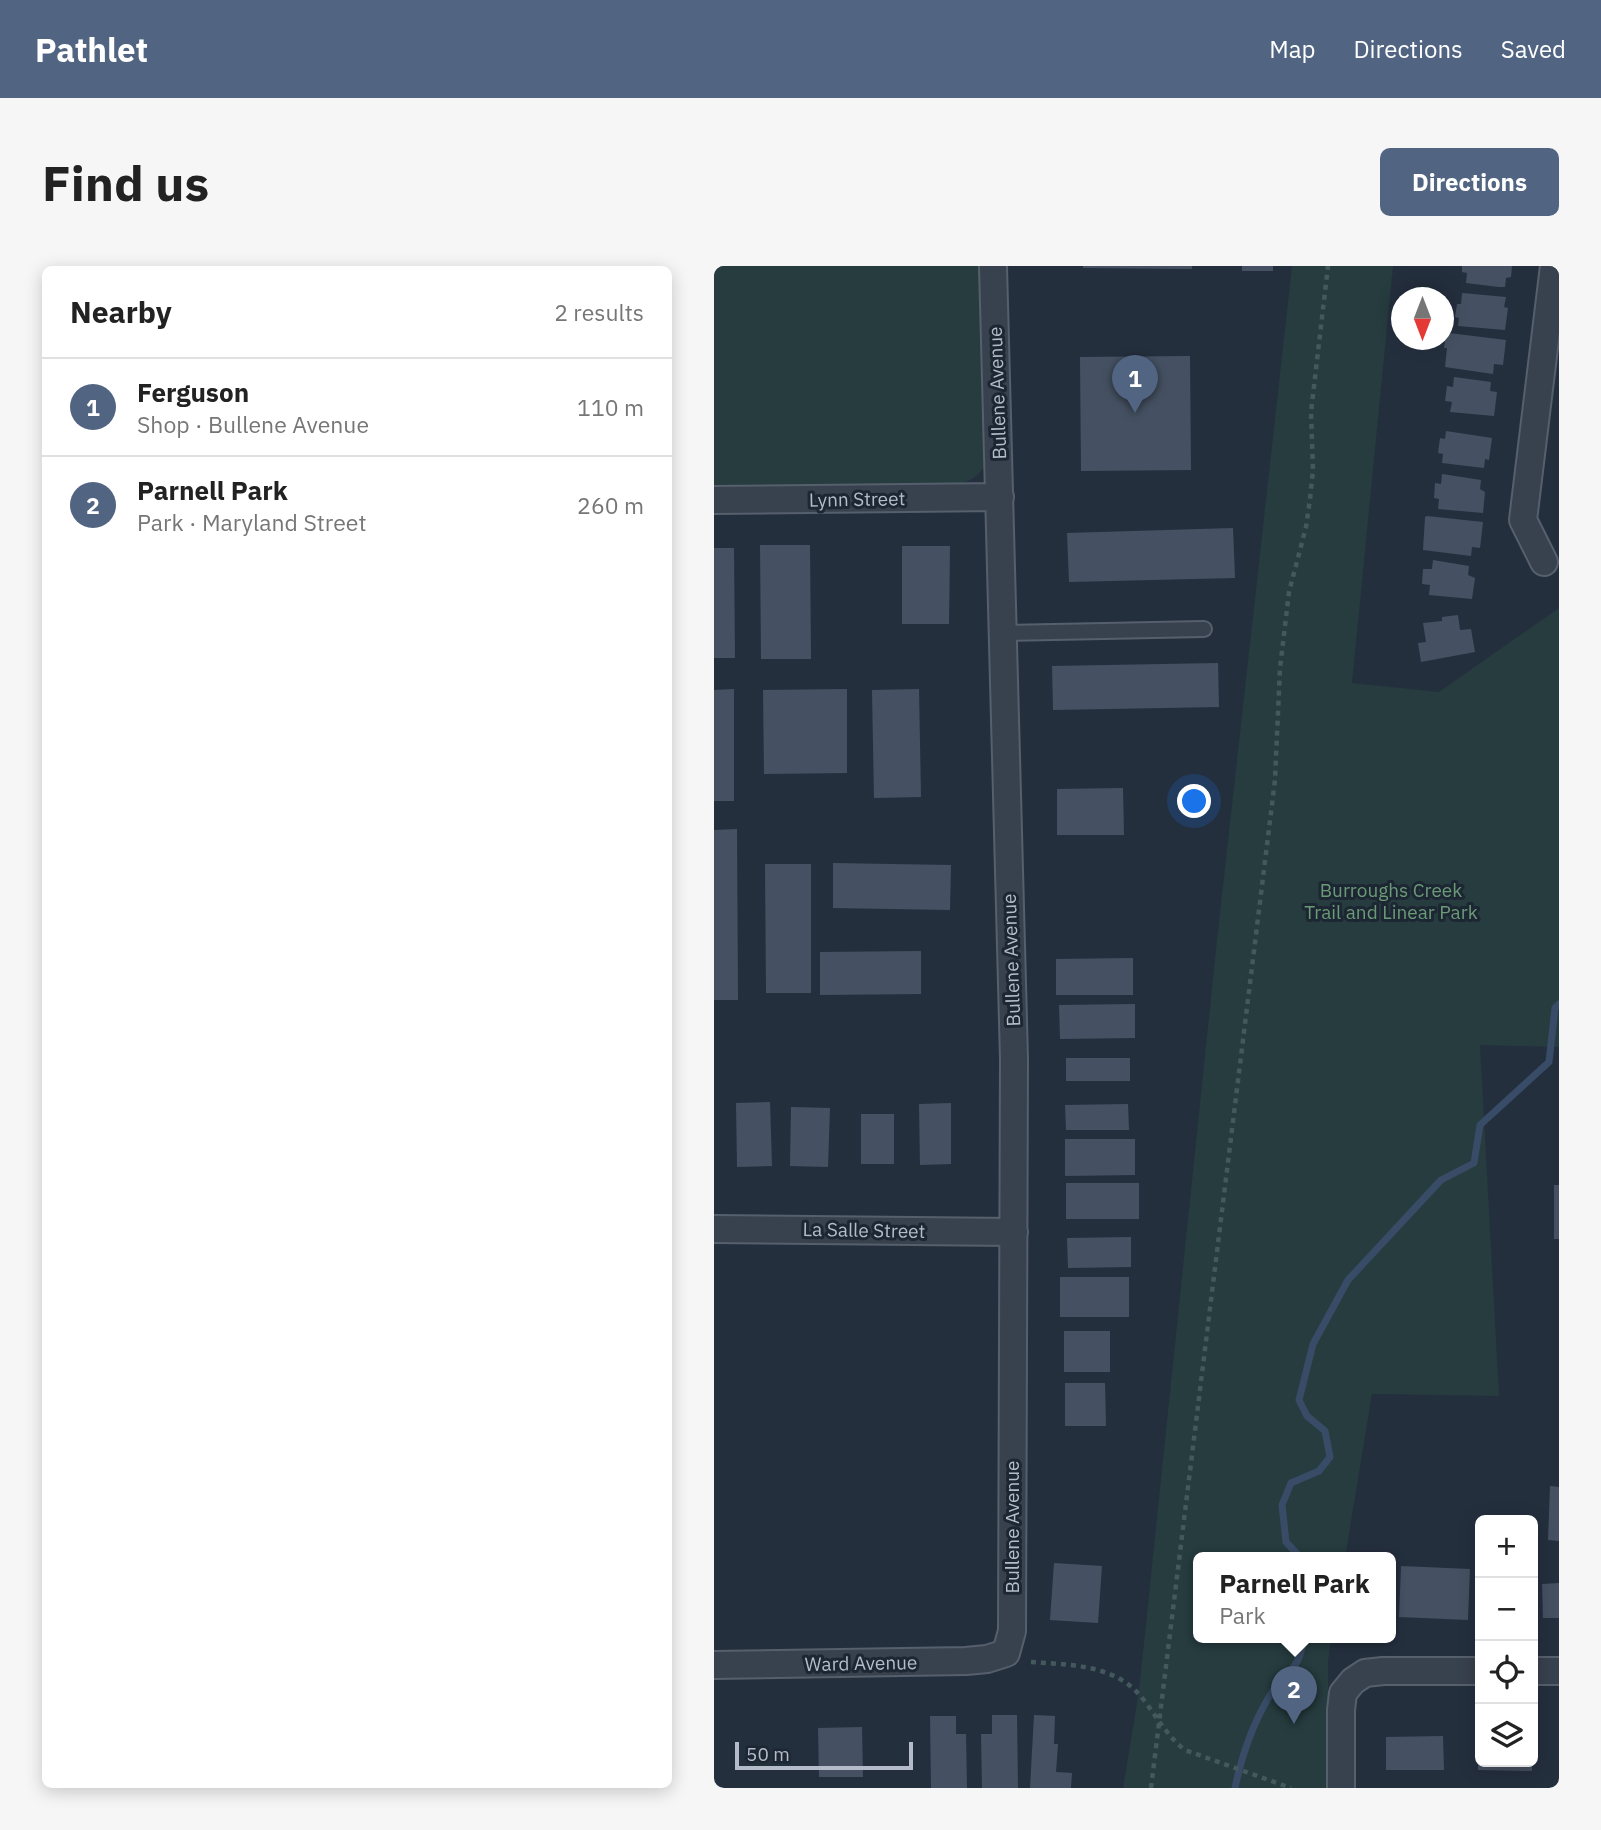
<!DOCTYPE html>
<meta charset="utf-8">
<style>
:root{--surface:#fff;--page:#f6f6f6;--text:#222;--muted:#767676;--line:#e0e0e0;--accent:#516482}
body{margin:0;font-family:"IBM Plex Sans",sans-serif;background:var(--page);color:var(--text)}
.controls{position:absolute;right:21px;bottom:21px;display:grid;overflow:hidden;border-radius:10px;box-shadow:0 4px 18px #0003}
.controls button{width:63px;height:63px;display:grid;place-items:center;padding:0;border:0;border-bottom:2px solid var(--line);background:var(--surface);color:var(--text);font:35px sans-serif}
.compass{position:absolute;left:677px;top:21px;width:63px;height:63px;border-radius:50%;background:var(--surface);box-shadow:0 4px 18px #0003;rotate:180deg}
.scale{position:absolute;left:21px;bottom:18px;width:178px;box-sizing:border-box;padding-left:7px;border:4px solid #b4bcc9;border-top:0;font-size:19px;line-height:24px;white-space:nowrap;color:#b4bcc9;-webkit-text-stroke:5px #1d2633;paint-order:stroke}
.you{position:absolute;left:481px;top:536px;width:24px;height:24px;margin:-18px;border:5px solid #fff;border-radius:50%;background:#1a73e8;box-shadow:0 0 0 10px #1a73e833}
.badge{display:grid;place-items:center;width:46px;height:46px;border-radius:50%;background:var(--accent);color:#fff;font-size:23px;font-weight:700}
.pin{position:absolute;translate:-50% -58px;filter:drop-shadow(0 2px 4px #0008)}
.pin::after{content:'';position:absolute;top:37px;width:24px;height:21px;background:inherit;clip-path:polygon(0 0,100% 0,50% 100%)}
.popup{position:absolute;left:479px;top:1286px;width:203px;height:91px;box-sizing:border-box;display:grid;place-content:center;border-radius:10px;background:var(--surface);filter:drop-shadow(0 2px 5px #0005);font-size:23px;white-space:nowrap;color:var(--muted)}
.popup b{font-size:26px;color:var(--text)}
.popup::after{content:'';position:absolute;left:50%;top:100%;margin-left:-14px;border:14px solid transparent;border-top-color:var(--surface)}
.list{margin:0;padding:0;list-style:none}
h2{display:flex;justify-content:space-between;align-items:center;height:91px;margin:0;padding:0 28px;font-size:30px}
h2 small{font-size:23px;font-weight:400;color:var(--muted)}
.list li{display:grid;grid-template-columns:46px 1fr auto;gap:21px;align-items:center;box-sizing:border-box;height:98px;padding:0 28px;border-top:2px solid var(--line)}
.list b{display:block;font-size:26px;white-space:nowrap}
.list p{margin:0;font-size:23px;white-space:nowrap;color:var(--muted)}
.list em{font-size:23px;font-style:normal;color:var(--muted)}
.icon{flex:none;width:38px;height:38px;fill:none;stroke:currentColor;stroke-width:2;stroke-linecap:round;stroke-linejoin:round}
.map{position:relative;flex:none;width:845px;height:1522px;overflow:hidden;border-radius:10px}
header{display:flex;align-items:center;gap:42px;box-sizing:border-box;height:98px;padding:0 35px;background:var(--accent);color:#fff}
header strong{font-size:33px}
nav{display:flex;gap:38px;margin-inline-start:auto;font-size:24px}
.intro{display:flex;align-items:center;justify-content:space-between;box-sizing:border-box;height:168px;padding:0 42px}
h1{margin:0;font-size:49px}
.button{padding:18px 32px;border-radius:10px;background:var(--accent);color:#fff;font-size:24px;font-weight:700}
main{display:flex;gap:42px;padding:0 42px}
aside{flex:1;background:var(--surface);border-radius:10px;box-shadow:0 4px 18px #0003}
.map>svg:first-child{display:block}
.green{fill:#263c3f}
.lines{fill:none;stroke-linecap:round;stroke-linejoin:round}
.stream{stroke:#394c67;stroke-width:7}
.building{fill:#455162}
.lane-casing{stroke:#565f6c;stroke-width:18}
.street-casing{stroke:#565f6c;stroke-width:30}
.path{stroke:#44595c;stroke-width:4.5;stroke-dasharray:5 5;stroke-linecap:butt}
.lane{stroke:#38414e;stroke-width:14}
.street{stroke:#38414e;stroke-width:26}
.labels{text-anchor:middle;stroke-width:6;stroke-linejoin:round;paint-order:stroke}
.street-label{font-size:19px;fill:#b4bcc9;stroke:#1d2633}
.park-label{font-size:19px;fill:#6b9a76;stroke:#1d2633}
</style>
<header>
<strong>Pathlet</strong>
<nav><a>Map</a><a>Directions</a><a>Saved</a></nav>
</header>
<div class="intro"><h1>Find us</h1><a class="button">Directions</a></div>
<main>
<aside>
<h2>Nearby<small>2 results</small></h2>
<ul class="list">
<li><span class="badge">1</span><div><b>Ferguson</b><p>Shop · Bullene Avenue</p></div><em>110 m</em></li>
<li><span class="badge">2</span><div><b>Parnell Park</b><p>Park · Maryland Street</p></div><em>260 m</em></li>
</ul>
</aside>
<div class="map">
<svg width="845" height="1522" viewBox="0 0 845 1522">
<rect width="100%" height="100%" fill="#242f3e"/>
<path class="green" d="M0,0H270L271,199C264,211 256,216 242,218L0,220Z
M578,0H679L638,417L725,426L845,342V781L766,779L785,1130L658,1128L631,1292H484V1372H617L614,1395V1522H409L425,1425L503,674Z"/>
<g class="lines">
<path class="stream" d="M587,1292L572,1276L568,1239L577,1217L605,1205L616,1191L611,1165L593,1150L585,1134L599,1078L634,1014L727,914L760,897L766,859L835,796L841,742L845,738
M521,1522C528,1488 539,1456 558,1426C572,1405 588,1402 589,1372"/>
</g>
<path class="building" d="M369,0H478V3L369,2Z
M528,0H559V5H528Z
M748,0H798L797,11L792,12L791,21H785L752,17L753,7L748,6Z
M748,27L792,31L790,41L794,42L791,64L744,60L745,52L741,51L743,38H747Z
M735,67L792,74L789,99L780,98L779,108L731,101L733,82H730L732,68Z
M476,90L477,204L367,205L366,91Z
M740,111L777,116L776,125L783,126L780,150L736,146L738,136L731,135L733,120L739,121Z
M732,165L778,172L775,194L771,193L770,202L728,197L729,188L724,187L726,172L731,173Z
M728,208L767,214L766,223L771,226L769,247L724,243L725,233L720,232L721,217L727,218Z
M713,250L769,256L766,282L758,281L757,290L709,284L711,251Z
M519,262L521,312L355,316L353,267Z
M46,279H96L97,393H47Z
M188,280H236L235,358H188Z
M0,282H20L21,392H0Z
M719,294L755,300L754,309L761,312L758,333L715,329L716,319L708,318L709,303H718Z
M744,349L746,364L757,363L761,386L707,396L704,377L712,376L709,357L728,355V351Z
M504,397L505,441L339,444L338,400Z
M20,423V535H0V424Z
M133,423V507L50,508L49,424Z
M205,423L207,531L160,532L158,424Z
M409,522L410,569H343V523Z
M23,563L24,734H0V564Z
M119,597L237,599L236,644L119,642Z
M51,598H97V727H52Z
M207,685V728L106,729V686Z
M419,692V729H342V693Z
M421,738V772L346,773L345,739Z
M352,792H416V815H352Z
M56,836L58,900L23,901L22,837Z
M237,837V898L206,899L205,838Z
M414,838L415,864H352L351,839Z
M77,841L116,842L114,901L76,900Z
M147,848H180V898H147Z
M351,873H421V909L351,910Z
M352,917H425V953H352Z
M840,919H845V973H840Z
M417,971V1001L354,1002L353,972Z
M346,1011H415V1051H346Z
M350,1065H396V1106H350Z
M351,1117H391L392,1160H351Z
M836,1220L845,1221V1275L834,1274Z
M340,1297L388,1300L384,1357L336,1354Z
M687,1300L756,1303L754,1354L685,1351Z
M845,1317V1352H829L828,1318Z
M278,1449H303L304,1522H268L267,1468H278Z
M320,1449L341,1450L340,1478H344L342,1506L358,1507L357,1522H316Z
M216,1450H242V1468H252L253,1522H217Z
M148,1461L149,1511H105L104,1462Z
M729,1470L730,1504H672V1471Z
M764,1471H766V1496H818V1505L764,1504Z"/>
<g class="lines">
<defs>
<path id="lane" d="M288,367L490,363"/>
<path id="street" d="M0,234L286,231
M830,296L809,254L840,0
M0,963L300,966
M0,1399L252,1395L273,1393L292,1387L298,1365L300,793L279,0
M819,1405H845
M627,1522V1444L629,1427L639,1415L651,1407L669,1405H766"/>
</defs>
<use href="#lane" class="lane-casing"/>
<use href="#street" class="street-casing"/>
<path class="path" d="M317,1396C357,1399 402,1398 429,1433C443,1451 453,1470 471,1484L577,1522
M437,1522L561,514L566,402L575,326L592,261L596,233L599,204L597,146L614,0"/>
<use href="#lane" class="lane"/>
<use href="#street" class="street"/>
</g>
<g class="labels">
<g class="street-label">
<text transform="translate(283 127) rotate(-92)" y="7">Bullene Avenue</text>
<text transform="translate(143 233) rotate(-1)" y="7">Lynn Street</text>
<text transform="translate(297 694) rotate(-92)" y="7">Bullene Avenue</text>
<text transform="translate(150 964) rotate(1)" y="7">La Salle Street</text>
<text transform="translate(298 1261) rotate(-90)" y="7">Bullene Avenue</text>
<text transform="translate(147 1397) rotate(-1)" y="7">Ward Avenue</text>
</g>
<g class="park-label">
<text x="677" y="631">Burroughs Creek<tspan x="677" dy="22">Trail and Linear Park</tspan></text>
</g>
</g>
</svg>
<div class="controls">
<button>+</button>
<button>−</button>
<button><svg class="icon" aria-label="locate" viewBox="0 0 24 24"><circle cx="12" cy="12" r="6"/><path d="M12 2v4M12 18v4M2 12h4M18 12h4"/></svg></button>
<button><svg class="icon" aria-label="layers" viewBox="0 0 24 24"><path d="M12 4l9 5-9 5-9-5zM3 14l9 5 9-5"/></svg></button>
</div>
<svg class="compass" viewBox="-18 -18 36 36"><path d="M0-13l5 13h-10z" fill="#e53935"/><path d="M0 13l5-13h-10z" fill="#767676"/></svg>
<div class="scale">50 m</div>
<div class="you"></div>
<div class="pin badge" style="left:421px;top:147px">1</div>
<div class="pin badge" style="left:580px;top:1458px">2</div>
<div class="popup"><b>Parnell Park</b>Park</div>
</div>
</main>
